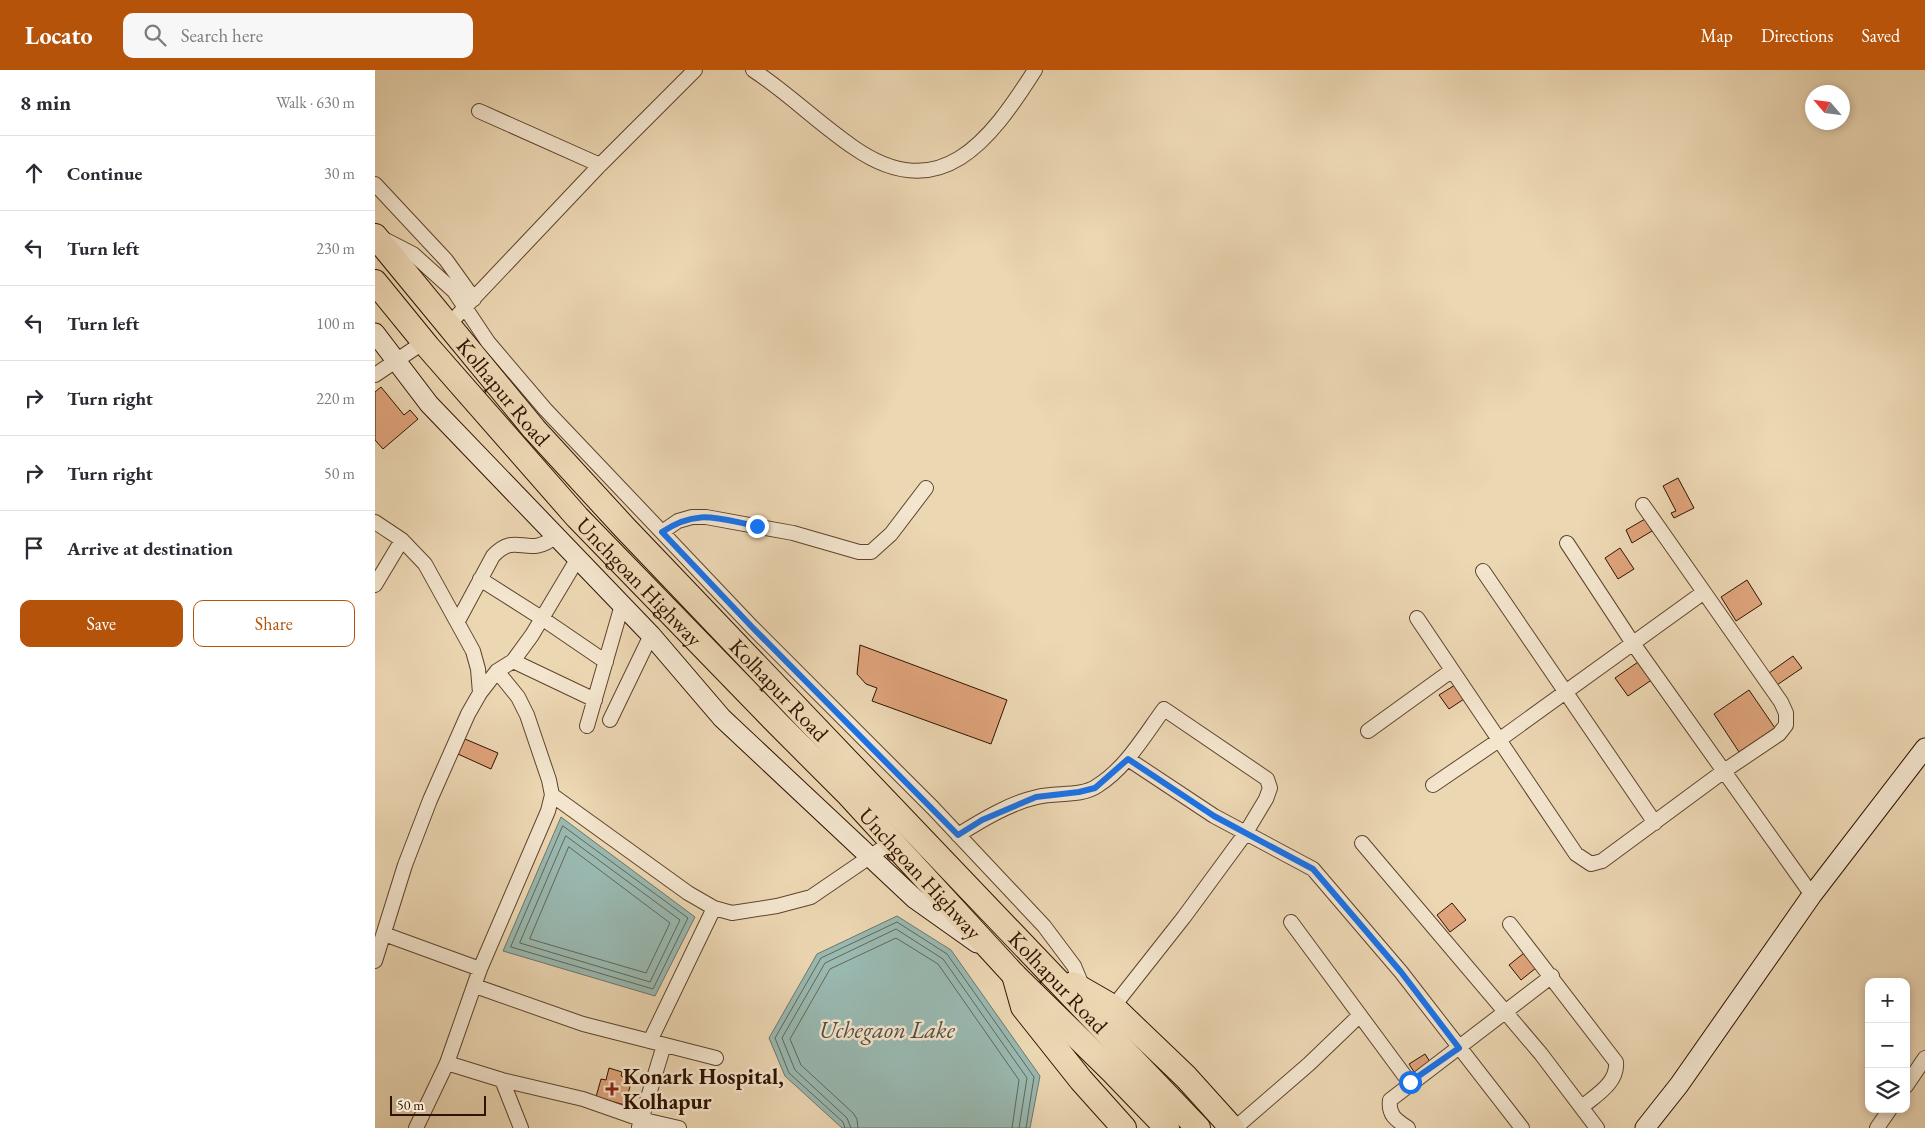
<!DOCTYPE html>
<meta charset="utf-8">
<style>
:root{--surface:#fff;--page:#f7f7f7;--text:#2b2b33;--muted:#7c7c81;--line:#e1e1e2;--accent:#b45309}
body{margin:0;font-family:"EB Garamond",serif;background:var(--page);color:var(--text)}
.controls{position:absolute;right:15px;bottom:15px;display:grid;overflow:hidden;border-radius:10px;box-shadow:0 2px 8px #0003}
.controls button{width:45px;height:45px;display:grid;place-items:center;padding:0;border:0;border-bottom:1px solid var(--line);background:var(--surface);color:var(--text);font:25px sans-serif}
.compass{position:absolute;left:1430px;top:15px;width:45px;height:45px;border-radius:50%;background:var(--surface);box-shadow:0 2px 8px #0003;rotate:298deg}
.scale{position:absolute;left:15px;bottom:12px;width:96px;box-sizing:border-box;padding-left:5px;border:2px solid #2e1300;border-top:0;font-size:14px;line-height:18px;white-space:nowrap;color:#2e1300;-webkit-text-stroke:4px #f3e5ce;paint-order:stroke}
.stop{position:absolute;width:15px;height:15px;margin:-11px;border:4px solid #1a73e8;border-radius:50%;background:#fff}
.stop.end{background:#1a73e8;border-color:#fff;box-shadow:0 1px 5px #0008}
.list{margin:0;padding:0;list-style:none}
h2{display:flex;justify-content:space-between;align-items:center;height:65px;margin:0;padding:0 20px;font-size:21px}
h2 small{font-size:16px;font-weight:400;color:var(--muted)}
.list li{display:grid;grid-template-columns:32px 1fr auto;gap:15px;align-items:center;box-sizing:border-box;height:75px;padding:0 20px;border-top:1px solid var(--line)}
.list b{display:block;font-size:19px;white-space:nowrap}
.list em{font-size:16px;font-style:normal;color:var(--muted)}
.actions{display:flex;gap:10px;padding:15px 20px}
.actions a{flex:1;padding:11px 0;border:1px solid var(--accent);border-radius:10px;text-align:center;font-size:18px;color:var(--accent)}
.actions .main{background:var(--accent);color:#fff}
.icon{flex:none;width:28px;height:28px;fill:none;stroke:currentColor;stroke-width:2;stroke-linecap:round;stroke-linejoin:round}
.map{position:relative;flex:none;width:1550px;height:1058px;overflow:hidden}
header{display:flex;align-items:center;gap:30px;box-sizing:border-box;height:70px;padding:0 25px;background:var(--accent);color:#fff}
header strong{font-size:24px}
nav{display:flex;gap:28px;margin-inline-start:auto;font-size:18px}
.search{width:350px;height:45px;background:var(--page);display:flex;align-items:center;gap:12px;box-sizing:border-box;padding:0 18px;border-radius:10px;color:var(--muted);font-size:19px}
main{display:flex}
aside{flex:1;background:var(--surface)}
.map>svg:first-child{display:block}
.water{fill:#99b9b1;stroke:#6e776a}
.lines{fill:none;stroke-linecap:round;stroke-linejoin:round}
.shore{stroke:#646658;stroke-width:1}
.building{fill:#dfa37b;stroke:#2e1300}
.street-casing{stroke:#5e442d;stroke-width:16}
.secondary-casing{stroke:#2e1300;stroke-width:21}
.highway-casing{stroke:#2e1300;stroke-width:26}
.street{stroke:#f3e5ce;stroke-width:14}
.secondary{stroke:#f3e5ce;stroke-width:19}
.highway{stroke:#ecd7b3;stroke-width:24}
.route{stroke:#1a73e8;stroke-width:6}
.poi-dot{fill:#8f2418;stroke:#f3e5ce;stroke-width:2}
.labels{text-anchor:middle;stroke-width:5;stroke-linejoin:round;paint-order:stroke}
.street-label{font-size:22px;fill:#2e1300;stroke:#f3e5ce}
.poi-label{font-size:22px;font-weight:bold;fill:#2e1300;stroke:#f3e5ce;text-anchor:start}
.water-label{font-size:24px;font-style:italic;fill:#534d3e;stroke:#f3e5ce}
</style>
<header>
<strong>Locato</strong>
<div class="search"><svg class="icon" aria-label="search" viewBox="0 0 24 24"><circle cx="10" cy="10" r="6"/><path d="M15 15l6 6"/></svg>Search here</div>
<nav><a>Map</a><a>Directions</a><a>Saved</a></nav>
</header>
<main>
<aside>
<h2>8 min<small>Walk · 630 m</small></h2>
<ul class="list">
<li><svg class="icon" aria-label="ahead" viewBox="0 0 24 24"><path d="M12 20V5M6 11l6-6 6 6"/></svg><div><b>Continue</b></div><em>30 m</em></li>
<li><svg class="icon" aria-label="left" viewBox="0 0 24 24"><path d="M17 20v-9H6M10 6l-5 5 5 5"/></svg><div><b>Turn left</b></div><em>230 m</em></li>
<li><svg class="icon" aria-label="left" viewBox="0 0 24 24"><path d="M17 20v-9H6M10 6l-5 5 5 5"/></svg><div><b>Turn left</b></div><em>100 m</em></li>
<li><svg class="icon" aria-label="right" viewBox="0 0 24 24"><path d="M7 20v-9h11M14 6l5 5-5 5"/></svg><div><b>Turn right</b></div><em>220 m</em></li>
<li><svg class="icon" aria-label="right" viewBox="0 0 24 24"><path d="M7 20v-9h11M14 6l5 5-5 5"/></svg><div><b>Turn right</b></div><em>50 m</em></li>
<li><svg class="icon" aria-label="arrive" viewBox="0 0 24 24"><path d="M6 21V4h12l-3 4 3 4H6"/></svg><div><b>Arrive at destination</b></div></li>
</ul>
<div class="actions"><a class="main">Save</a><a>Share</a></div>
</aside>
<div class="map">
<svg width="1550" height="1058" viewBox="0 0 1550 1058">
<rect width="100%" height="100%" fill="#ecd7b3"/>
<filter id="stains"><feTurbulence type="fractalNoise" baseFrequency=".004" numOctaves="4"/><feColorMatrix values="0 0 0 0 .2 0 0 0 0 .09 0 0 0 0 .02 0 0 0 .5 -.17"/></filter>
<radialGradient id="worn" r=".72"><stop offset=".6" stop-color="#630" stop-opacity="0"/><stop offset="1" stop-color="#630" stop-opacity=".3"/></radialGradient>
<path class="water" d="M186,747L320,847L280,926L128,881Z
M522,846L576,880L665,1006L655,1058H467L410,1006L394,968L442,884Z"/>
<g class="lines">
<path class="shore" d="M188,756L313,848L278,919L136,877Z
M191,766L305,850L275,912L145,873Z
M194,777L295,853L271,903L155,869Z
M470,1058L468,1052L414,1003L400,968L446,888L522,852L572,884L659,1007L651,1058
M476,1058L472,1048L420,1000L407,968L450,893L521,859L568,889L652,1008L644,1058
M483,1058L482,1049L478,1043L426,995L415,969L455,899L521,868L563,894L644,1010L637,1058"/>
</g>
<path class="building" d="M6,317L29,345L35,340L43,349L8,379L0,370V322Z
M1303,408L1319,438L1299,448L1296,443L1301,441L1288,416Z
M1270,449L1277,461L1257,473L1251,460Z
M1245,478L1259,499L1243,509L1230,488Z
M1372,510L1387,534L1361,551L1346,527Z
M485,575L632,630L616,674L497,631L502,618L491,614L482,604Z
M1418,586L1427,598L1402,615L1394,603Z
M1266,590L1278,609L1253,626L1240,608Z
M1080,615L1089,629L1074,639L1064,625Z
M1374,620L1400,658L1364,682L1339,644Z
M90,669L123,683L116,699L83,684Z
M1077,833L1091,850L1075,862L1062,845Z
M1149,883L1161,898L1146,910L1134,895Z
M1050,984L1057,995L1041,1005L1034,994Z
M234,998L247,1002L246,1006L257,1009L250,1035L221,1027L226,1009L231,1010Z"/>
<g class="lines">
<defs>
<path id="street" d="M378,0C413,23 443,53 478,77C565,138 615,71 660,0
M104,41L225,95
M0,114L71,190L99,229
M5,167L38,184L79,221L113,272L170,339L377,557L558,738L669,856L699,896L709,920
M80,248L225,95L320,0
M0,305L40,278
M0,452L27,470L50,494L98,581L103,599L105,623
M287,462L303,451L317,447H331L418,463L484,482H496L516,464L551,418
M1192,473L1257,572L1437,825
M1108,501L1280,753
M105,509L168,549L231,592
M0,515L27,470
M1042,548L1201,784L1216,794L1227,791L1349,701L1404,664L1411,655V643L1406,632L1268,435
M83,551L118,486C142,460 152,490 181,466
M138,591L220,630
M235,650L276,565
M212,656L247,535
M993,661L1076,601
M753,689L839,746L938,799L1026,902L1147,1058
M1058,715L1124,670L1329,522
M177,725L313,823L339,838L357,843L402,836L436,827L518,771
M583,765C607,750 635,733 662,727C681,722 706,727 722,716C751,698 769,666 789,639L892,709L895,718L891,729L870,764L809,847L738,937
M987,773L1166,984L1222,1058
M916,852L1035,1013
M1135,854L1241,992C1243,1013 1221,1025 1207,1037
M9,864L105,899
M0,891L30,795L55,730L93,644L105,623L122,601L138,591L157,565L203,488
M100,916L208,954L341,988
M275,971L339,838
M72,993L127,1010L208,1029L265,1049L304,1058
M127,1010L146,1058
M1531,1016L1550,988
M264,1057L289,975
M41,1058L72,993L105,899L173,741L177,725L174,710L152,645L143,627L122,601
M860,1058L934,994L985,945
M1033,1058C1021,1050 1013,1045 1015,1030L1177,906
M1502,1058L1515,1039"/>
<path id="secondary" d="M0,263L54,334L276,565L347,648L540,829L602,873
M1270,1058L1304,1015L1437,825L1550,678"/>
<g id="highway">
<path id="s1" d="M0,166L159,359L249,457L823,1058"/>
<path id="s2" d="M0,212L53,277L202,447L403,654L472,723L639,905L737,1001L792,1058"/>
<path d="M639,905L648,937L706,1010L749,1058"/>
<path d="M698,914L738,937L811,1007L857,1058"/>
</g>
</defs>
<use href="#street" class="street-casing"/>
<use href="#secondary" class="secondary-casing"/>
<use href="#highway" class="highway-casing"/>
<use href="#street" class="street"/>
<use href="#secondary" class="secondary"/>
<use href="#highway" class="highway"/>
</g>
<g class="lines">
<path class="route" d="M382,456C343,449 323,438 287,462L377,557L583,765L607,750L661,727L704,722L720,718L753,689L839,746L938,799L1026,902L1084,978L1035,1012"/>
</g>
<path class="poi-dot" d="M234.5 1011.5h5v5h5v5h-5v5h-5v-5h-5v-5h5z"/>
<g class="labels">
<g class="street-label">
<text dy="8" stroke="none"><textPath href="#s1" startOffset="202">Kolhapur Road</textPath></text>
<text dy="8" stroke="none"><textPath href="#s2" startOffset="400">Unchgoan Highway</textPath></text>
<text dy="8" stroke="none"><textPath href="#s1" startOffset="608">Kolhapur Road</textPath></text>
<text dy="8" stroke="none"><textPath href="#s2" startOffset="805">Unchgoan Highway</textPath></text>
<text dy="8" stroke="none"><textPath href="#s1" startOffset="1012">Kolhapur Road</textPath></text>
</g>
<g class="poi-label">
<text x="248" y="1014">Konark Hospital,<tspan x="248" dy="25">Kolhapur</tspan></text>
</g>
<g class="water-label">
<text x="512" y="968">Uchegaon Lake</text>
</g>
</g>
<rect width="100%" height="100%" filter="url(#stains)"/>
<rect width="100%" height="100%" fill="url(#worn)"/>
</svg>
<div class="controls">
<button>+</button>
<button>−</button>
<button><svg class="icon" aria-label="layers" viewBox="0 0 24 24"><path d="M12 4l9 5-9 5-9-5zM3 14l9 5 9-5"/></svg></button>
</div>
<svg class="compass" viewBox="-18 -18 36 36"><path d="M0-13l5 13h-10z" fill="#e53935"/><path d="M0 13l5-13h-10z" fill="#7c7c81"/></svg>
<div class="scale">50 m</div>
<div class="stop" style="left:1035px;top:1012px"></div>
<div class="stop end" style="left:382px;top:456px"></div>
</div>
</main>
